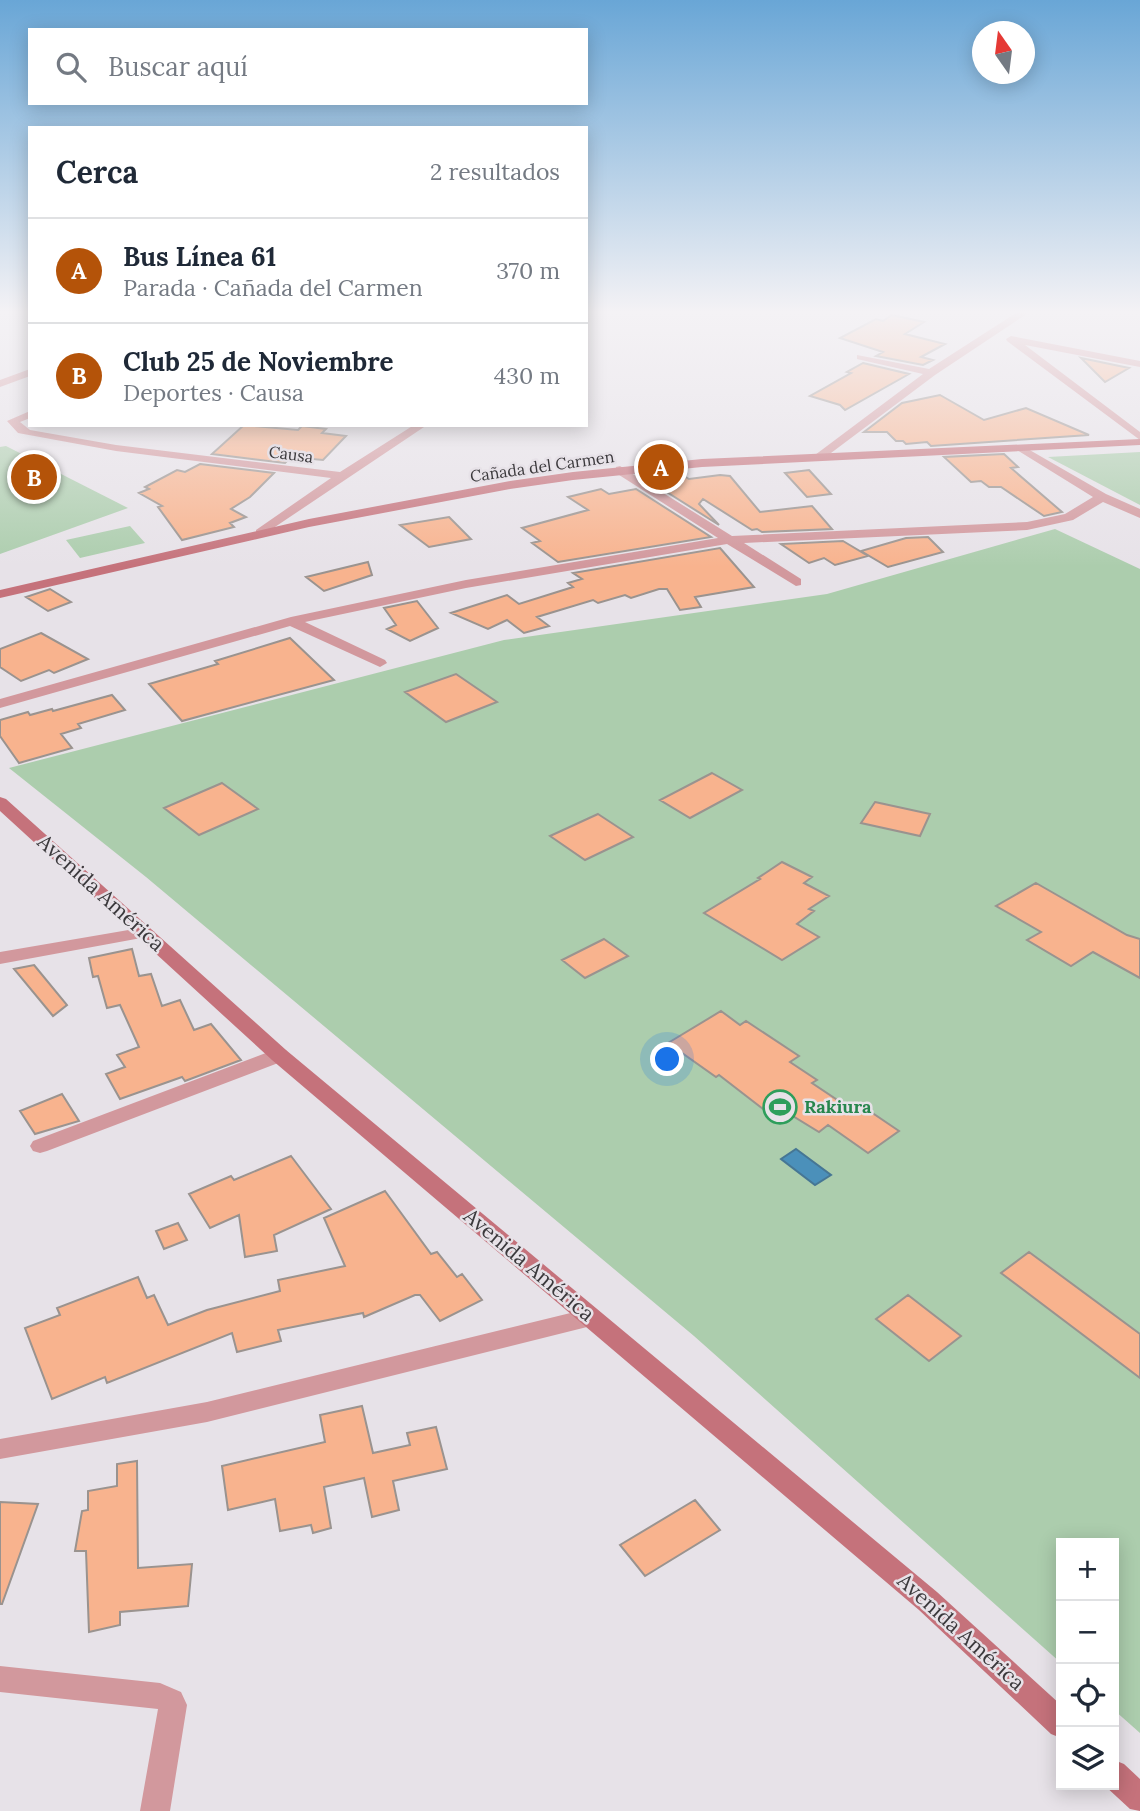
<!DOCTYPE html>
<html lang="es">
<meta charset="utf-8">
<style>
:root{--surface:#fff;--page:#f6f6f7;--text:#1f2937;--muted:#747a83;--line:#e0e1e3;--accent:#b45309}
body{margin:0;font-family:Lora,serif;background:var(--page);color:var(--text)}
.controls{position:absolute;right:21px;bottom:21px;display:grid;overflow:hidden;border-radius:0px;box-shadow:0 4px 18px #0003}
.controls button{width:63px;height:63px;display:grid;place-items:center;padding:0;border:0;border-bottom:2px solid var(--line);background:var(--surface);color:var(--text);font:35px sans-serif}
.compass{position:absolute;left:972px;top:21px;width:63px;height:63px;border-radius:50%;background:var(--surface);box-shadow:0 4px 18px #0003;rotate:346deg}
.you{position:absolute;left:668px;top:1060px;width:24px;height:24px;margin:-18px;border:5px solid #fff;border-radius:50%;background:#1a73e8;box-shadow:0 0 0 10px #1a73e833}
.badge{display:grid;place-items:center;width:46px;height:46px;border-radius:50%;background:var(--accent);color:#fff;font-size:23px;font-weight:700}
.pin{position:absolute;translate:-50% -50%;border:4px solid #fff;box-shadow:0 2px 7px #0006}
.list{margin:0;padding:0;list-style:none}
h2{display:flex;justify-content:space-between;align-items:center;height:91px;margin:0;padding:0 28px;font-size:30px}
h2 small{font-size:23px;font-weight:400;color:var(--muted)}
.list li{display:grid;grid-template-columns:46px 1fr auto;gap:21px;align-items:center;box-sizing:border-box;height:105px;padding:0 28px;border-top:2px solid var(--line)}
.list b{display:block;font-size:26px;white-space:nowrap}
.list p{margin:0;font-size:23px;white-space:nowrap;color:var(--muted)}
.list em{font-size:23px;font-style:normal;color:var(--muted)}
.icon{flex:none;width:38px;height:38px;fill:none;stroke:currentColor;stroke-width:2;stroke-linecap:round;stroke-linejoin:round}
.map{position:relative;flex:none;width:1140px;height:1811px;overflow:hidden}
.search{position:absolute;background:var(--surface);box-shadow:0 4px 18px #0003;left:28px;top:28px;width:560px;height:77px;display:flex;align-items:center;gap:18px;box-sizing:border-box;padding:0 24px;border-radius:0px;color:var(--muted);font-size:26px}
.panel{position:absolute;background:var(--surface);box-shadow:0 4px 18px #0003;left:28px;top:126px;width:560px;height:301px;border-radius:0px}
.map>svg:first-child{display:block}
.green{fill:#accdad}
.water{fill:#4b90ba;stroke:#467694;stroke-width:2}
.building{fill:#f8b38e;stroke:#9a938f;stroke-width:2}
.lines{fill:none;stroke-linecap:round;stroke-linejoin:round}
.street{fill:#d2989d;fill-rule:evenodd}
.secondary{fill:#c5727b;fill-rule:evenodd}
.labels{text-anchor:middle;stroke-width:5;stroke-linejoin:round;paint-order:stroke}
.far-street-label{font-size:16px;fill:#3b393c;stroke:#e7e2e8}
.leisure-label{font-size:18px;font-weight:bold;fill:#27864d;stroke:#e7e2e8;text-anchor:start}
.near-street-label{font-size:21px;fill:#3b393c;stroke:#e7e2e8}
</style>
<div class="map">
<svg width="1140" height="1811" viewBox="0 0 1140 1811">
<rect width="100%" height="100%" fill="#e7e2e8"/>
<path class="green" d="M6,446L128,508L0,554V447Z
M1140,452V505L1048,457Z
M130,526L145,543L80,558L66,540Z
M1055,529L1140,569V1733L1114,1710V1543H1061V1663L694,1336L146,877L9,768L504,640L827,594Z"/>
<path class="water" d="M796,1149L831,1175L815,1185L781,1159Z"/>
<path class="building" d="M892,315L924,322L905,334L945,344L921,357L933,360L923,365L876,356L883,352L840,338L876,319L883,321Z
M1081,358L1129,368L1105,382Z
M863,363L909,374L845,410L840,405L810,396L851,373L847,372Z
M940,395L984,420L1026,408L1089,435L931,446L927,442L906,444L903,441H896L887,432H864L902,403Z
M244,425L298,430L302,426L326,429L322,433L346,436L323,460L291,457L285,463L212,454Z
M1004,454L1018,467L1011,468L1062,512L1044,516L1001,487H989L981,481L971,482L944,457Z
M200,464L274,473L250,497L231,509L246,517L230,523L234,527L182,540L158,507L162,506L139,493L149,489L145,487L177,470L185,472Z
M809,470L831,494L807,497L785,473Z
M720,475L730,476L760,512L812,506L832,529L762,532L757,529L752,530L703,499L699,504L719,525L654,484L684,476L689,479Z
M601,489L609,494L636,489L711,537L558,562L532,543L540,541L522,528L588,510L568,497Z
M449,517L471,539L429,547L400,525Z
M928,537L943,552L888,567L861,551L906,538Z
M843,541L868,556L835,565L824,558L809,563L781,544Z
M720,548L754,587L695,597L701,607L680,610L667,589H659L631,598L625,595L598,603L593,600L537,617L549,626L524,633L507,620L488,629L451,613L507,595L519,604L573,587L568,583L582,579L573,573Z
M368,562L372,575L324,591L306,577Z
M50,589L71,602L48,611L26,597Z
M417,601L438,628L410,641L387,629L396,625L384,608Z
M41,633L88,659L54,673L49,670L21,681L0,667V649Z
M290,638L334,680L182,721L149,684L218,664L215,661Z
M456,674L497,702L446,722L405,692Z
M112,695L125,710L78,724L81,728L61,734L72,748L19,763L0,736V720L28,712L30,715L52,709L53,711Z
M712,773L742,790L690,818L660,800Z
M222,783L258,809L199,835L164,808Z
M875,802L930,814L920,836L861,823Z
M598,814L633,837L585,860L550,836Z
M782,862L812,877L804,883L829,896L809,909L814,911L797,924L819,937L782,960L704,913L760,879L758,878Z
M1036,883L1127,935L1140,939V978L1093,952L1071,966L1027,940L1041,932L996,906Z
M604,939L628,956L585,978L562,960Z
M132,949L139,976L151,974L162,1006L180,1000L194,1030L211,1024L241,1060L185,1081L182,1077L120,1099L106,1074L125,1067L117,1055L139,1047L120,1005L107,1008L98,976L93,977L89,958Z
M34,965L67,1005L53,1016L14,969Z
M721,1011L740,1025L746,1021L799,1056L790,1062L817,1080L812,1083L851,1109L859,1104L899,1131L868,1153L828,1125L819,1132L791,1115L780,1122L719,1075L716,1077L668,1043Z
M62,1094L79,1121L35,1134L20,1111Z
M291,1156L331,1209L274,1235L277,1251L245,1257L239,1215L210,1228L189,1194L231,1176L234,1180Z
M385,1191L431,1254L437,1252L457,1277L462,1274L482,1300L440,1321L420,1295H415L364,1317L363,1313L278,1330L281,1341L237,1352L232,1333L107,1383L105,1377L52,1399L25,1328L60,1315L57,1308L138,1277L147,1298L154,1295L168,1325L207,1310L280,1291L278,1280L345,1266L324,1218Z
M178,1223L187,1240L164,1249L156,1231Z
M1029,1252L1140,1334V1378L1001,1273Z
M908,1295L961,1336L929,1361L876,1319Z
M362,1406L373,1453L410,1445L407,1433L436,1427L447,1469L393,1481L399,1510L372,1517L364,1478L324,1487L331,1528L313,1533L311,1525L280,1531L275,1499L228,1510L222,1466L325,1442L320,1415Z
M137,1461L138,1568L192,1564L188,1606L120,1612V1625L89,1632L86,1551H75L82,1511L88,1510V1491L117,1486V1464Z
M695,1500L720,1530L645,1576L620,1545Z
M0,1502L38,1504L2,1604H0Z"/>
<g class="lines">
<path class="street" d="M1016,313H1028L935,375L823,459H815V455L923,374L857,359V355L929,369Z
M1011,336L1140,361V367L1025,345L1140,432V440L1007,341L1006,339Z
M30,369V376L0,387V380Z
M30,411V418L20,422L30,430L116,445L340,472L414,425H427L260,537L256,536V530L331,478L116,451L18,433L7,421Z
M1021,445L1106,494L1140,509V518L1103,502L1073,520L1027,530L744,543L801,579V585L796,586L727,544L466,588L305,622L385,660L387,663L380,667L290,626L0,708V699L291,617L466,580L718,538L616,473V467L620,466L732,536L1027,522L1065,514L1093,497L1017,450L1015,448Z
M146,927L155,932L152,936L0,964V952Z
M279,1048L286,1050L289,1055L286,1060L47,1151L40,1153L33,1151L30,1146L33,1141Z
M591,1308L599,1311L602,1317L599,1323L591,1326L207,1422L0,1459V1439L207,1402Z
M0,1666L160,1683L181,1692L187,1705L170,1811H140L158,1709L0,1692Z"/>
<path class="secondary" d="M1140,439V445L702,467L573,480L510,489L309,527L0,598V590L309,519L510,481L573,472L702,459Z
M0,797L6,799L286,1050L937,1592L1061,1705V1738L1051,1734L919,1610L272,1060L0,811Z
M1114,1760L1124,1764L1140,1779V1811L1130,1809L1104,1785H1114Z"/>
</g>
<linearGradient id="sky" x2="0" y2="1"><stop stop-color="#69a6d6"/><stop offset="0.55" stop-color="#f4f2f5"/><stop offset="1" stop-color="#f4f2f5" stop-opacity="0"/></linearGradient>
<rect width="1140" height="567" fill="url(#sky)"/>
<defs>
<symbol id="stadium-ring" viewBox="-11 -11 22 22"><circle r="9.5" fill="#e7e2e8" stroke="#2e9e5b" stroke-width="1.5"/><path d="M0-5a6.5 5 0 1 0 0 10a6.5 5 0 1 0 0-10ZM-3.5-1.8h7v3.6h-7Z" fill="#2e9e5b"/></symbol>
</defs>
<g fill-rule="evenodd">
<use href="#stadium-ring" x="761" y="1088" width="38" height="38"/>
</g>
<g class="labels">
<g class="far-street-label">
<text transform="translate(291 454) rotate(7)" y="6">Causa</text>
<text transform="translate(542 466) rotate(-8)" y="6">Cañada del Carmen</text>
</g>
<g class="leisure-label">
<text x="804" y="1113">Rakiura</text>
</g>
<g class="near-street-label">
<text transform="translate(101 893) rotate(42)" y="7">Avenida América</text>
<text transform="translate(529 1265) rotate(40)" y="7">Avenida América</text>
<text transform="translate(961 1632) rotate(42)" y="7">Avenida América</text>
</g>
</g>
</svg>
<div class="controls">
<button>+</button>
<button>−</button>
<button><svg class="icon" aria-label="locate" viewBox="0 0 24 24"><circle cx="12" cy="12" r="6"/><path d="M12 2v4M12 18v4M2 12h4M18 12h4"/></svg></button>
<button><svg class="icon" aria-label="layers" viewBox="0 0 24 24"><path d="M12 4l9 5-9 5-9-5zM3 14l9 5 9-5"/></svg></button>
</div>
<svg class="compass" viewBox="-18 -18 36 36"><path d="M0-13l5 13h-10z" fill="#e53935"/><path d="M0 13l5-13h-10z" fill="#747a83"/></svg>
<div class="you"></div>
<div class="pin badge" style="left:661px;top:467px">A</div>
<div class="pin badge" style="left:34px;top:477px">B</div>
<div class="search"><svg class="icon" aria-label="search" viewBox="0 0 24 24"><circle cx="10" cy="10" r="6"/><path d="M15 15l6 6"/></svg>Buscar aquí</div>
<section class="panel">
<h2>Cerca<small>2 resultados</small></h2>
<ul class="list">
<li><span class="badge">A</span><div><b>Bus Línea 61</b><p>Parada · Cañada del Carmen</p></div><em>370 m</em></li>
<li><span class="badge">B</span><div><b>Club 25 de Noviembre</b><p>Deportes · Causa</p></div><em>430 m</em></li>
</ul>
</section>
</div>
